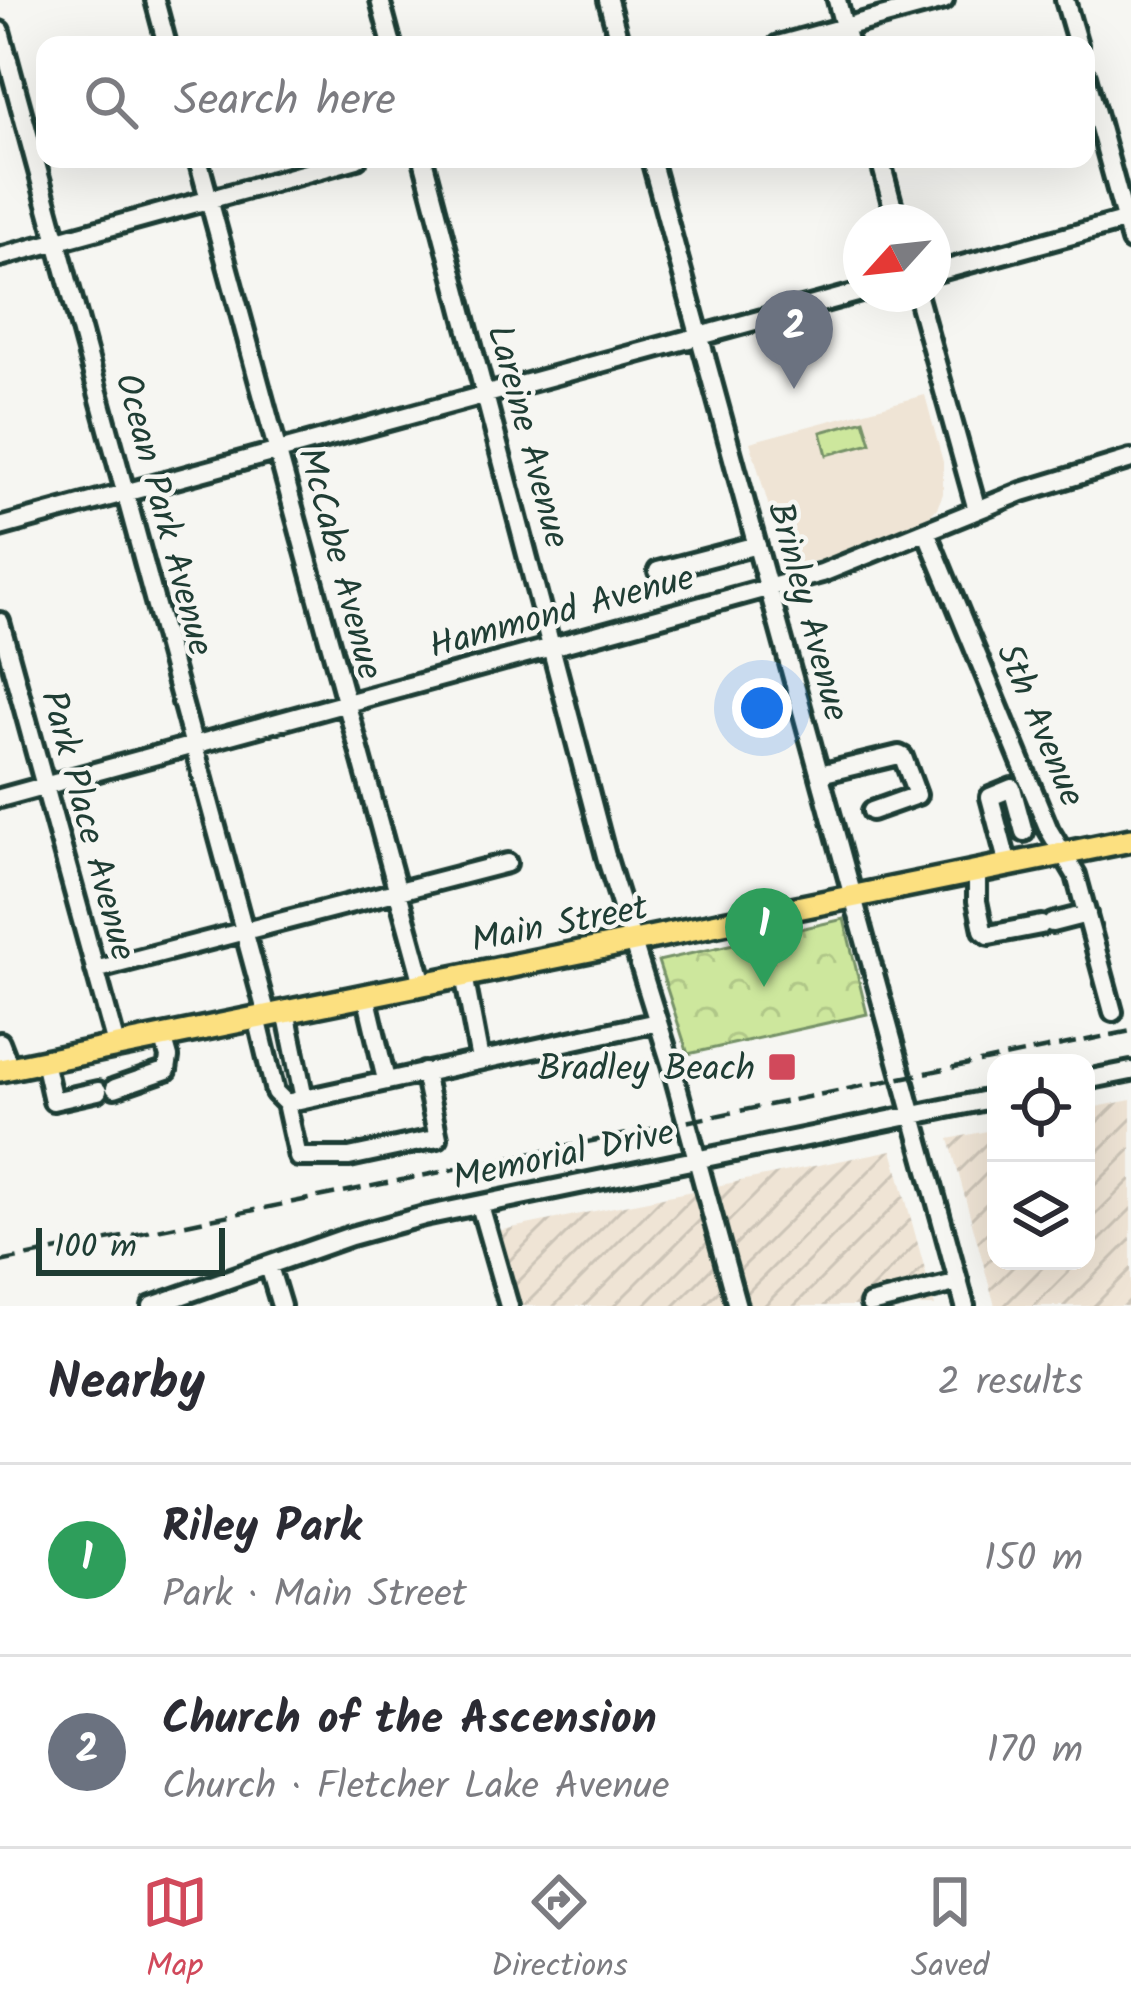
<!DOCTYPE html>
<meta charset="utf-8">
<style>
:root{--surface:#fff;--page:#f7f7f7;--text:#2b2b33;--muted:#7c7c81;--line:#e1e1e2;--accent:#d1495b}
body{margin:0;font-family:Kalam,sans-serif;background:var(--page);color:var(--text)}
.controls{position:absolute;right:36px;bottom:36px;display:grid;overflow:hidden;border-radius:24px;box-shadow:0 12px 48px #0002}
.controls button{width:108px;height:108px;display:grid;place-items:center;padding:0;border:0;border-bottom:3px solid var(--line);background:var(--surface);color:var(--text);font:60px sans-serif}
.compass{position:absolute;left:843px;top:204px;width:108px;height:108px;border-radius:50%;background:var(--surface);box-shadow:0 12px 48px #0002;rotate:243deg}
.scale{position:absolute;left:36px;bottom:30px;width:189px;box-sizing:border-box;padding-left:12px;border:6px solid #1f3d34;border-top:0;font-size:33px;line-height:42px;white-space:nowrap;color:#1f3d34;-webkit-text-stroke:9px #f6f6f2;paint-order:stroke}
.you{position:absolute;left:762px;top:708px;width:42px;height:42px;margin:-30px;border:9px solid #fff;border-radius:50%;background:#1a73e8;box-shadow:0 0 0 18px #1a73e833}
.badge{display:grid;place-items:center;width:78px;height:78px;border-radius:50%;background:var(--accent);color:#fff;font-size:39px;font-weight:700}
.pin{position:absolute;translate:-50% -99px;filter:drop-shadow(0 3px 6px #0008)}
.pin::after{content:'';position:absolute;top:63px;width:42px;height:36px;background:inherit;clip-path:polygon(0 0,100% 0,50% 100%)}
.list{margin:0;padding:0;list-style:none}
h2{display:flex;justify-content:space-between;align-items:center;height:156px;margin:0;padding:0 48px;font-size:51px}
h2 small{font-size:39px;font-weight:400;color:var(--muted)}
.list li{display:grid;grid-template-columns:78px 1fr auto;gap:36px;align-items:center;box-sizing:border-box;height:192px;padding:0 48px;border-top:3px solid var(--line)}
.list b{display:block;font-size:45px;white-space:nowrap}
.list p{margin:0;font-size:39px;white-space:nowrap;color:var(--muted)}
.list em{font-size:39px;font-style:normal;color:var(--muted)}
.icon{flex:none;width:66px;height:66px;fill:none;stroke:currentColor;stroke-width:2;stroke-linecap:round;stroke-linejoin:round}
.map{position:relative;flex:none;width:1131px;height:1306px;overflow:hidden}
.search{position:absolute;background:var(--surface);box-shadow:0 12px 48px #0002;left:36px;right:36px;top:36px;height:132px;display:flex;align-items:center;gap:30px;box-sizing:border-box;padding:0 42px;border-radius:24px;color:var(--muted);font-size:45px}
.sheet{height:540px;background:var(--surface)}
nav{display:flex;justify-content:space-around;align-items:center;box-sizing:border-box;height:168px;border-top:3px solid var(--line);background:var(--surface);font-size:33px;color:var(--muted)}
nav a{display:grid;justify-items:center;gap:6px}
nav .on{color:var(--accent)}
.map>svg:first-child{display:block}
.built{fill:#efe4d5}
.industrial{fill:url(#industrial-furrows)}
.grass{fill:#cde79d;stroke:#769268;stroke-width:3}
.park{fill:url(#park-crowns);stroke:#769268;stroke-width:3}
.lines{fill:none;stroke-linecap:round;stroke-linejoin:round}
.minor-casing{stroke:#1f3d34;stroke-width:26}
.major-casing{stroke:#1f3d34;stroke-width:30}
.minor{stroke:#f6f6f2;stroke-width:16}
.major{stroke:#fce080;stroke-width:21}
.rail{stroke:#1f3d34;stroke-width:4.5;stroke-dasharray:18 9;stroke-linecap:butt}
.poi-dot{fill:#d1495b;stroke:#f6f6f2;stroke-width:4.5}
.labels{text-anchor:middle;stroke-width:9;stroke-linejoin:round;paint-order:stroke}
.street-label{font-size:36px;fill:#1f3d34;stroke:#f6f6f2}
.poi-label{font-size:36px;fill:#1f3d34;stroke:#f6f6f2;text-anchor:end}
</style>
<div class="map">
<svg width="1131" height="1306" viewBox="0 0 1131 1306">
<defs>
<pattern id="industrial-furrows" width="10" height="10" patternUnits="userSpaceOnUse" patternTransform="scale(3)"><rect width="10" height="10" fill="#efe4d5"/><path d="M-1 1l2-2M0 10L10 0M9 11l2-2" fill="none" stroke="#ccc4b7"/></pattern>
<pattern id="park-crowns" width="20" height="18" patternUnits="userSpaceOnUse" patternTransform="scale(3)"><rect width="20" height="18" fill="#cde79d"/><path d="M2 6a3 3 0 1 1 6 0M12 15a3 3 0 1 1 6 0" fill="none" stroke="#b0c788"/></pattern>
</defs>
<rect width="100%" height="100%" fill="#f6f6f2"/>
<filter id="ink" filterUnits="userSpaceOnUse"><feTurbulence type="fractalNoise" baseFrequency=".00833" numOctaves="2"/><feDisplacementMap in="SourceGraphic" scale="24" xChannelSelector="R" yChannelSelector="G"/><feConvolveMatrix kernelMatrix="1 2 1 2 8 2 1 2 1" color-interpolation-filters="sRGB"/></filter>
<g filter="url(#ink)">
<path class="built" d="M925,395L943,462V494L937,508L927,519L827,559L786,566L750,442Z"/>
<path class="industrial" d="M1131,1100V1306H995L949,1139L996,1129V1261H1086V1109Z
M892,1150L935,1306H512L492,1232Z"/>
<path class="grass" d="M864,420L871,443L827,455L821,432Z"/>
<path class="park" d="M844,919L867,1014L688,1054L658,961Z"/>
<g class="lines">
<defs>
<path id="minor" d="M155,0L167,45
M380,0L392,45
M608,0L620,45
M837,0L849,45
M1065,0L1078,45
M0,31L267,1015
M778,45L944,0
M1086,76L1131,241
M198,159L423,984
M423,159L606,856L671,1064L737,1306
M651,159L965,1306
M880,159L897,222
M0,257L357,159
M933,273L1131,219
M917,294L977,510
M0,527L861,292
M926,531L1049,830L1076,875L1113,1012
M658,571L757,545
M0,622L116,1045
M820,774L899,755L903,757L917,795L872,811
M0,798L822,573L1022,492L1131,459
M1008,865L990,797L1012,788L1024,832
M977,872V901L983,930L989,935L1041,925
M1052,923L1087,914
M95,970L507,863
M464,975L480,1060
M366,995L386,1080
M286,1011L304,1099
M257,1017L275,1092L286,1103L298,1157H349L438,1138L424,1072
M0,1042L10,1068
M44,1061L53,1101L98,1091
M1086,1080L1131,1071
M115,1088L167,1070L169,1057L163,1036
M286,1103L657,1022
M480,1205L509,1306
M269,1266L281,1306
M870,1304L959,1282
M152,1306L351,1236L424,1216L996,1098"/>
<path id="major" d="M0,1070L1131,840"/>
</defs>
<use href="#minor" class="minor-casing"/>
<use href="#major" class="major-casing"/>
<use href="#minor" class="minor"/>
<use href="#major" class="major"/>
<path class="rail" d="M0,1262L1131,1031"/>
</g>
</g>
<rect class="poi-dot" x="767" y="1052" width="30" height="30" rx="6"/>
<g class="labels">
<g class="street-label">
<text transform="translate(530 436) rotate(75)" y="13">Lareine Avenue</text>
<text transform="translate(166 514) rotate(75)" y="13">Ocean Park Avenue</text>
<text transform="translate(342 563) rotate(75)" y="13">McCabe Avenue</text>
<text transform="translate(561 610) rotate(-15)" y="13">Hammond Avenue</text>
<text transform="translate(810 611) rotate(75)" y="13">Brinley Avenue</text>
<text transform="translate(1042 724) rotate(67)" y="13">5th Avenue</text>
<text transform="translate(90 825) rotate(75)" y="13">Park Place Avenue</text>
<text transform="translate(559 922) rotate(-11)" y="13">Main Street</text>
<text transform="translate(563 1153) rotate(-12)" y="13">Memorial Drive</text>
</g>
<g class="poi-label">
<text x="755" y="1080">Bradley Beach</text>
</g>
</g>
</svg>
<div class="controls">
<button><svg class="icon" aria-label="locate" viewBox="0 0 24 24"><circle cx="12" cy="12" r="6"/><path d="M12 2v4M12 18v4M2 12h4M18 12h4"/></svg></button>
<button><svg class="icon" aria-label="layers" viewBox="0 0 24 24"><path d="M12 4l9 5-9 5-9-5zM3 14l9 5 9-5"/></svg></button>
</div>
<svg class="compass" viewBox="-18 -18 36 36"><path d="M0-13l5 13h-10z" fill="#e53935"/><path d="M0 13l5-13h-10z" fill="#7c7c81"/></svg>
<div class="scale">100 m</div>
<div class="you"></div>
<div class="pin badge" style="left:764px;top:987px;background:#2e9e5b">1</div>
<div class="pin badge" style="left:794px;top:389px;background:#6b7280">2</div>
<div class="search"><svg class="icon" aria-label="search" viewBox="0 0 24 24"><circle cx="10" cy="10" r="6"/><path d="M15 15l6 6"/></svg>Search here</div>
</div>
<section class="sheet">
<h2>Nearby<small>2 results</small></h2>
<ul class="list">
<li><span class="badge" style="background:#2e9e5b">1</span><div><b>Riley Park</b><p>Park · Main Street</p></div><em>150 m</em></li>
<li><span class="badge" style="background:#6b7280">2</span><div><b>Church of the Ascension</b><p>Church · Fletcher Lake Avenue</p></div><em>170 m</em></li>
</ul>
</section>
<nav>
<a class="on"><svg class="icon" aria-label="map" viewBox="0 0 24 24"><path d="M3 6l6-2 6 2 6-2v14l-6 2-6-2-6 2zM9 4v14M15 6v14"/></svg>Map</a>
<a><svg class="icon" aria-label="directions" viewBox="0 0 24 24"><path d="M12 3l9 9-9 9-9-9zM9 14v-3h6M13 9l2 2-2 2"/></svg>Directions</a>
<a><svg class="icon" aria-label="saved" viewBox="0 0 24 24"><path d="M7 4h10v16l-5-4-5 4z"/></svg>Saved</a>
</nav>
